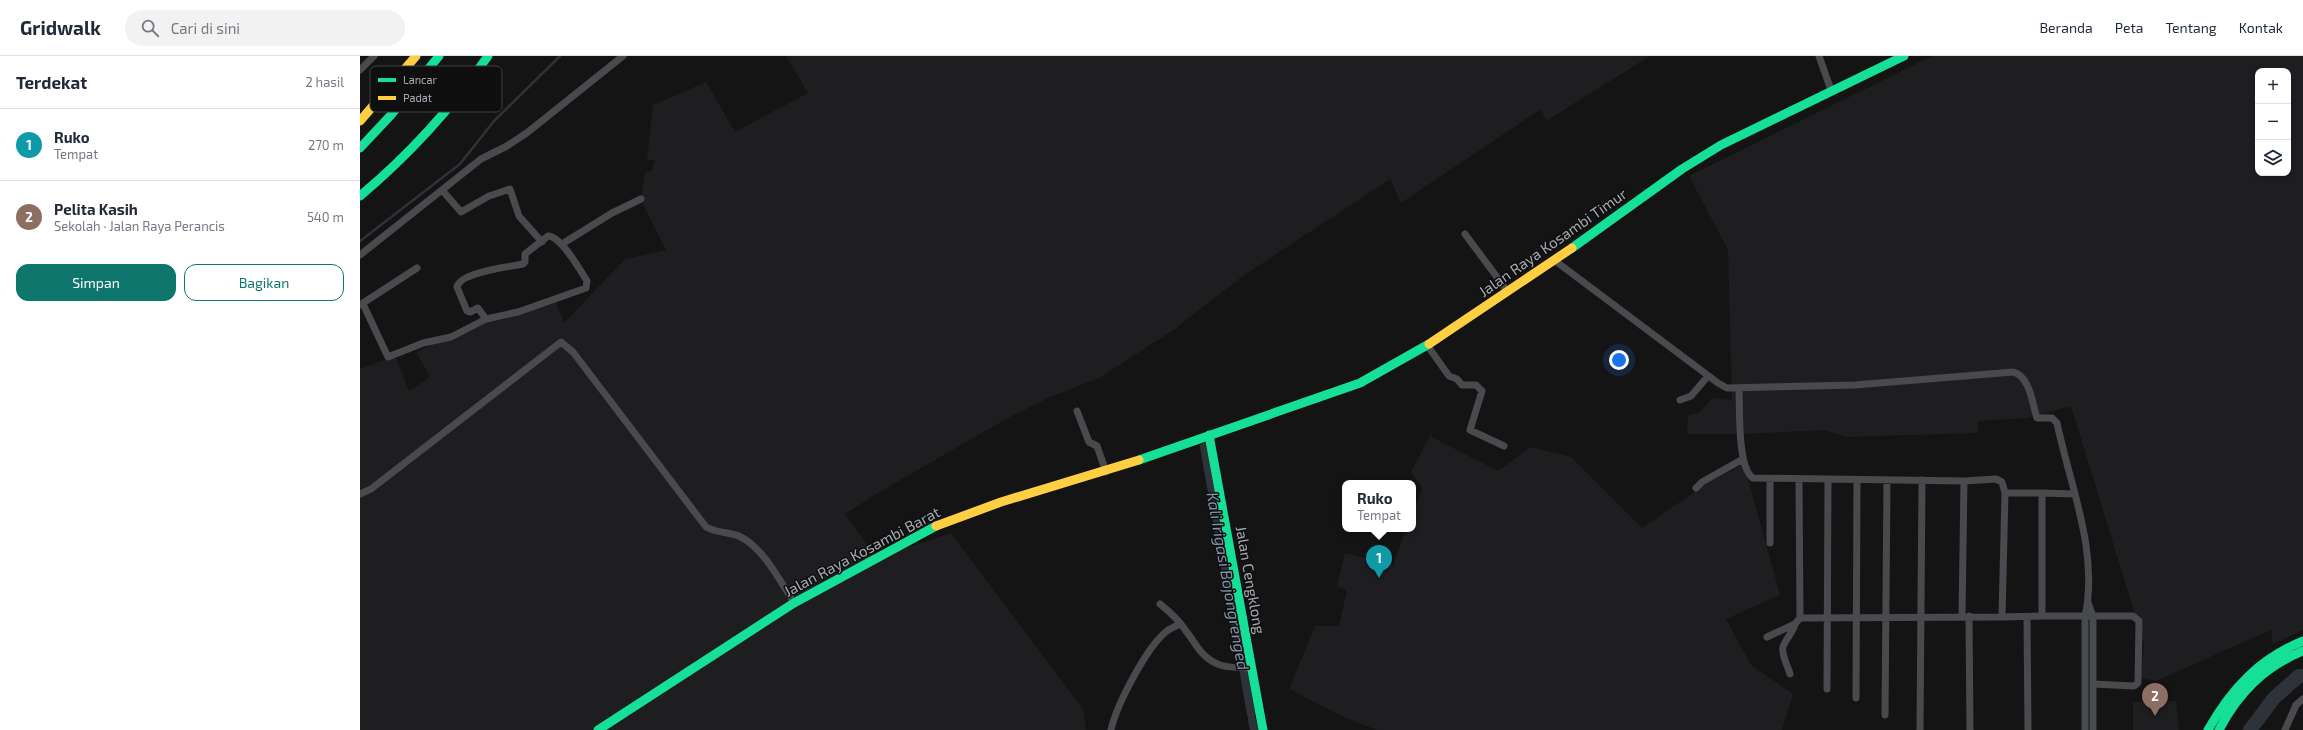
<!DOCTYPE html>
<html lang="id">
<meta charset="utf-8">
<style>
:root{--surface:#fff;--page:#f2f2f3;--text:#1f2937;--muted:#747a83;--line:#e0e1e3;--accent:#0f766e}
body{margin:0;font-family:"Exo 2",sans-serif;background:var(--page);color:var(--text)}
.controls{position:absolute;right:12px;top:12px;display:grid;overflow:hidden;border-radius:8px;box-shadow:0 2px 6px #0003}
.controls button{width:36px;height:36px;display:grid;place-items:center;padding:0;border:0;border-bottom:1px solid var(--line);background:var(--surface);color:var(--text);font:20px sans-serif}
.you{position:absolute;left:1259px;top:304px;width:14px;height:14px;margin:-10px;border:3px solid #fff;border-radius:50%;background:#1a73e8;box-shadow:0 0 0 6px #1a73e833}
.badge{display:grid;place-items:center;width:26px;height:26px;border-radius:50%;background:var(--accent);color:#fff;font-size:13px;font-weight:700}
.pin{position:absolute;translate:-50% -33px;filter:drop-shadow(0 1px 2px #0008)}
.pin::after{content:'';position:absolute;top:21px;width:14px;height:12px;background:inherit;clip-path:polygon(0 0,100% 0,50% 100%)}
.popup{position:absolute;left:982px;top:424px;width:74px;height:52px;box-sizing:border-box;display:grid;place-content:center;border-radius:8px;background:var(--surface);filter:drop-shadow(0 1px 3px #0005);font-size:13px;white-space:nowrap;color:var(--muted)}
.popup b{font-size:15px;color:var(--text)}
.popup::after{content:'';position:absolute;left:50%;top:100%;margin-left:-8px;border:8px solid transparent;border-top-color:var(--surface)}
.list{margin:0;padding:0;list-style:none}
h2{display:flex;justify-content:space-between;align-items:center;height:52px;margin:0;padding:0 16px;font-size:17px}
h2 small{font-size:13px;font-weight:400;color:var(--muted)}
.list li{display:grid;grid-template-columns:26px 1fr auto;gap:12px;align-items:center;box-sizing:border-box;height:72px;padding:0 16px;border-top:1px solid var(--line)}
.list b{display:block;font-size:15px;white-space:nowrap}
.list p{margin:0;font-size:13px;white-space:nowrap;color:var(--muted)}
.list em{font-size:13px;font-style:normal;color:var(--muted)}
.actions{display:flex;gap:8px;padding:12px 16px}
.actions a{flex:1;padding:9px 0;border:1px solid var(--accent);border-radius:12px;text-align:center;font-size:14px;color:var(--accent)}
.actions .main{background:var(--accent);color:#fff}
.icon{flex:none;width:22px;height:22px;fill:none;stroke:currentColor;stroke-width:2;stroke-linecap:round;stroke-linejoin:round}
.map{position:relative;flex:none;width:1943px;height:674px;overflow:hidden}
header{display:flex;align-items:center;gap:24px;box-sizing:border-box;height:56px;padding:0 20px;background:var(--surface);border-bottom:1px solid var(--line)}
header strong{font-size:19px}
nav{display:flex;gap:22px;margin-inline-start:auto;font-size:14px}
.search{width:280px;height:36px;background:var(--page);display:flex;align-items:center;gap:10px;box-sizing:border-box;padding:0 14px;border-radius:22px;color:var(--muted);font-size:15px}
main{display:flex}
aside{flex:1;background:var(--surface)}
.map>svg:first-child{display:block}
.built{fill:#1e1e20;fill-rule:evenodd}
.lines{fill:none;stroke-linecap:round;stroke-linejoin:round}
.stream{stroke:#2d3339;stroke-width:2.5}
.canal{stroke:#2d3339;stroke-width:8}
.river{stroke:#2d3339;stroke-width:14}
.street{stroke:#494a4d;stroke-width:7}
.fast{stroke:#16e098;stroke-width:9}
.slow{stroke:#ffcf43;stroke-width:9}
.labels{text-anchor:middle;stroke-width:3;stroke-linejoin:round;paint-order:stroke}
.street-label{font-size:15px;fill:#a7abb4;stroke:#0f0f10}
.water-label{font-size:16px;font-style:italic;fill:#8196ac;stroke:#0f0f10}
.key{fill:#0f0f10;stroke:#3d3e41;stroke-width:1}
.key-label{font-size:11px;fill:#a7abb4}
</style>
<header>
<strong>Gridwalk</strong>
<div class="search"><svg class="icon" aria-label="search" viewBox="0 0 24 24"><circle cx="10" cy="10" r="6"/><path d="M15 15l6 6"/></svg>Cari di sini</div>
<nav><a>Beranda</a><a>Peta</a><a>Tentang</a><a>Kontak</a></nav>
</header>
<main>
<aside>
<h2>Terdekat<small>2 hasil</small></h2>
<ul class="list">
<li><span class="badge" style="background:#0f9aa8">1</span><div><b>Ruko</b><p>Tempat</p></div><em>270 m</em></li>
<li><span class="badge" style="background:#8d6e63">2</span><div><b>Pelita Kasih</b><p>Sekolah · Jalan Raya Perancis</p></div><em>540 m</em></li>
</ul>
<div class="actions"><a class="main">Simpan</a><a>Bagikan</a></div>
</aside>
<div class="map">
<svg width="1943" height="674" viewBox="0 0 1943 674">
<rect width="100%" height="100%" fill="#141415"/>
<path class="built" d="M426,0H1290L1186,65L1181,53L1041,147L1030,123L880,222L815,273L739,322L688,342L646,363L518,437L485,458L517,502L591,477L723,653L726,674H0V313L35,300L49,335L70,321L56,296L141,259L194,241L204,267L265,203L306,194L281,144L285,116L292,115L295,104H287L293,49L346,26L375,76L448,37Z
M1572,0H1943V574L1913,588L1911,574L1796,625L1781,622L1784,588L1711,350L1667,362L1618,365V377L1487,381L1465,374L1382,378H1327L1328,360L1341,355L1352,342L1372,344L1368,194L1329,120ZM1898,15H1928V117H1898Z
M1070,380L1138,415L1170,391L1211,401L1282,472L1348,427L1384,408L1420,539L1366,563L1391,609L1433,638L1422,674H1017L986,662L929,633L955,570H979L987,534L977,530L985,497L1033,509L1046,473H1053V456L1062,432L1051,416Z
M1816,645L1819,674H1773V646Z"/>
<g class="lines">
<path class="stream" d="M0,185L100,108L134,65L200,0"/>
<path class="canal" d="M844,391L891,658
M892,664L894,674"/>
<path class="river" d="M1890,674L1914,642L1939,620H1943"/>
<path class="street" d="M1459,0L1471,34
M0,14L14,0
M82,134L101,156L129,140L150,133L159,160L182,186
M1105,178L1148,236
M202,188L252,157L281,143
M0,199L121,103L147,90L168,76L263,0
M1194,204L1358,327L1367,332L1495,329L1653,316C1670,320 1672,347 1677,362H1692L1697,367C1710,430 1739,495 1725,561V674
M3,248L28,301L63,287L91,281L126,263L158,256L226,232L227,225C220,214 201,180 188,180L165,198V206L163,208C149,211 100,216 97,231L107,255L110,256L118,252L126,263
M0,249L57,212
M1067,289L1089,320L1097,323L1102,329H1116L1122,335L1110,374L1144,390
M1379,332C1380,352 1377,411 1393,422L1604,425L1636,423L1642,426L1645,437
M1320,344L1331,340L1348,320
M717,355L729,386L737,390L746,416
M1410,424V487
M1336,432L1342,426L1383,403
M1682,437L1714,438
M0,438L11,433L201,286L213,296L346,471C357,477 368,476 379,480C404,492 420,525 434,547
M1728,546L1733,561V674
M800,548C810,556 819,564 826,575C837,589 841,602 860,609C870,612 881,612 891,612
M1602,560L1604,425
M1609,560L1610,674
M1682,560L1642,561L1645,437H1682V560H1773L1779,565L1778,627L1774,630L1733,628
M1667,561L1668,674
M1440,562L1642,561
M1407,581L1435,568L1440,562L1439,424
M1430,618C1428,611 1421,598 1423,591C1426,582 1433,577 1435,568
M1467,633L1468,424
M1496,642L1497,424
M1525,659L1527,424
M751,674C756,650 787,590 807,575C811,572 816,570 820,568
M1560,674L1562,424
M1925,674L1936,649L1943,643"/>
<path class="fast" d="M0,92L31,59L79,0
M0,140C49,99 91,53 128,0
M1212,192L1322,113L1361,89L1544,0
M849,379L903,674
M779,404L1000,327L1069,288
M238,674L434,547L576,470
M1848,674C1871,633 1899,603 1943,585
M1859,674C1878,637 1904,611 1943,595"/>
<path class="slow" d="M0,65L56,0
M1069,288L1212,192
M576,470L641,446L779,404"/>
</g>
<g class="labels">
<g class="street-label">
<text transform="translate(1193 187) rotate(-35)" y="5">Jalan Raya Kosambi Timur</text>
<text transform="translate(502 496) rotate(-28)" y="5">Jalan Raya Kosambi Barat</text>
<text transform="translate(890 524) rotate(80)" y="5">Jalan Cengklong</text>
</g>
<g class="water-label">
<text transform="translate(868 525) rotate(80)" y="6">Kali Irigasi Bojongrenged</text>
</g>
</g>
<rect x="10" y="10" width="132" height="46" rx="6" class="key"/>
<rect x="18" y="22" width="18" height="4" fill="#16e098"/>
<rect x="18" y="40" width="18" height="4" fill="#ffcf43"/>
<g class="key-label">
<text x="43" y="28">Lancar</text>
<text x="43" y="46">Padat</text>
</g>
</svg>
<div class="controls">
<button>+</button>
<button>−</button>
<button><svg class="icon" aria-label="layers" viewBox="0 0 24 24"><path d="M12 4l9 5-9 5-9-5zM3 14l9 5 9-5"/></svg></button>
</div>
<div class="you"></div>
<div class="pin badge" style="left:1019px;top:522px;background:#0f9aa8">1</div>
<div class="popup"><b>Ruko</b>Tempat</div>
<div class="pin badge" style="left:1795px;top:660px;background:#8d6e63">2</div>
</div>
</main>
